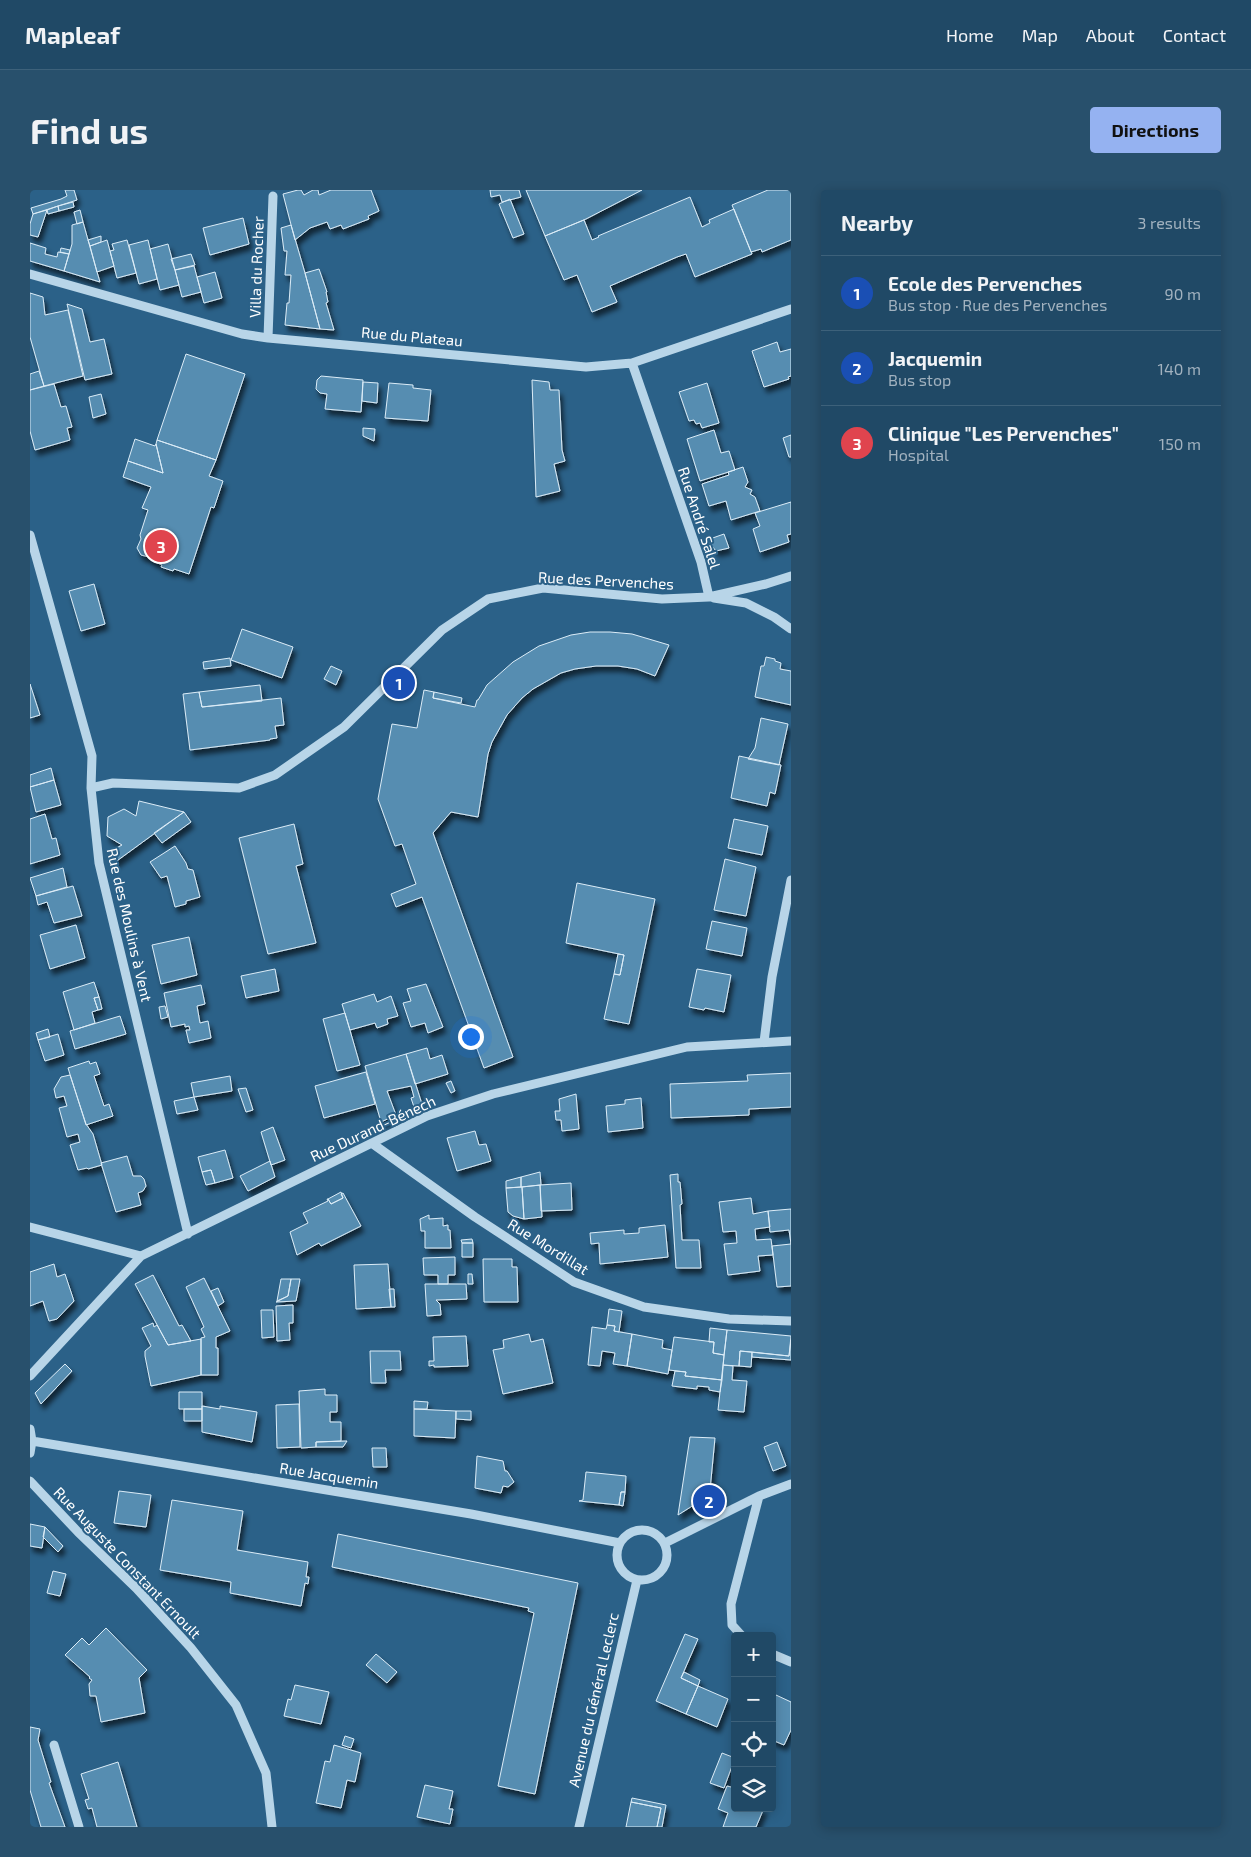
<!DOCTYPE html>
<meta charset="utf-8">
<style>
:root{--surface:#204966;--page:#28506c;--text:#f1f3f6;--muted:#a2b2bf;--line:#3d617a;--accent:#95b2f1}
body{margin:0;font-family:"Exo 2",sans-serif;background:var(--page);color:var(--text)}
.controls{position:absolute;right:15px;bottom:15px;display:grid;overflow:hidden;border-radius:5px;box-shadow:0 2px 12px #0003}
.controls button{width:45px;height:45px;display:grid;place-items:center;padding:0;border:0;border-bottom:1px solid var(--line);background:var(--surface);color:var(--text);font:25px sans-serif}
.you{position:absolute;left:440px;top:846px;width:18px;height:18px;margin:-12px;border:4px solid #fff;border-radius:50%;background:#1a73e8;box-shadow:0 0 0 8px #1a73e833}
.badge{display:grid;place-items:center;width:32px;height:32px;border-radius:50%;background:var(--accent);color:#fff;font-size:16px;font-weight:700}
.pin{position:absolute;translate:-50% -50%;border:2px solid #fff;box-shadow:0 1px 5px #0006}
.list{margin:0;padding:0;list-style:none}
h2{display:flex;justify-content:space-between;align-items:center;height:65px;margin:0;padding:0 20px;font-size:21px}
h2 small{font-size:16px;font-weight:400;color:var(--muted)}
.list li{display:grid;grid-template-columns:32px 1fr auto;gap:15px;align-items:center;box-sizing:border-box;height:75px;padding:0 20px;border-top:1px solid var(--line)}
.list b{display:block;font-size:19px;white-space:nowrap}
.list p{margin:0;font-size:16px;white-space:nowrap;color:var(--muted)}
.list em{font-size:16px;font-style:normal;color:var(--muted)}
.icon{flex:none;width:28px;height:28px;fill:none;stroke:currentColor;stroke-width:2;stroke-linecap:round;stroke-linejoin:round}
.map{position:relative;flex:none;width:761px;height:1637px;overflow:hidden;border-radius:5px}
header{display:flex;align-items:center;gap:30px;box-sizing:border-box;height:70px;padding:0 25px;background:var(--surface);border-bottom:1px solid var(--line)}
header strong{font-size:24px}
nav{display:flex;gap:28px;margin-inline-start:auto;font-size:18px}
.intro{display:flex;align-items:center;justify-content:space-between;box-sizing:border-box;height:120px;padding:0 30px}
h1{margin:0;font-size:35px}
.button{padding:12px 22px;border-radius:5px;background:var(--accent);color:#111;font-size:18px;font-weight:700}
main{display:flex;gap:30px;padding:0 30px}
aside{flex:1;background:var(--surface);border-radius:5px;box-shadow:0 2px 12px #0003}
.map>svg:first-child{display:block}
.building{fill:#578db1;stroke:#dbecf7;filter:url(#shadow)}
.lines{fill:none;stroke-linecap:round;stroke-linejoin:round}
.minor{stroke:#b8d5e8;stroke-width:9}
.labels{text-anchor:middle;stroke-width:4;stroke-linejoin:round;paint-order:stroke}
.street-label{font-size:15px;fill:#fff;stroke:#2b6188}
</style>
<header>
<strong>Mapleaf</strong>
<nav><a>Home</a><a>Map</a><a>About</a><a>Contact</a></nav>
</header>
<div class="intro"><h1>Find us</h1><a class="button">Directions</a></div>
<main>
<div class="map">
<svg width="761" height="1637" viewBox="0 0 761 1637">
<defs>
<filter id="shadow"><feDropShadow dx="3" dy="5.5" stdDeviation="2.5" flood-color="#0009"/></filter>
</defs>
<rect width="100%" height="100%" fill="#2b6188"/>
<path class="building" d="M35,0H44L47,10L3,24L1,18L31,9L37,6Z
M268,0H271L274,5L283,0H288L289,5L301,0H341L349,21L338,26L339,29L313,39L311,35L300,39L297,32L280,38L265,50L253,4Z
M460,0H489L491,7L472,12L470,5L461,7Z
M496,0H612L556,29L515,46Z
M738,0H761V50L732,62L731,59L721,62L702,15Z
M660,7L672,37L680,33L679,30L704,19L722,64L665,87L656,64L647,67L580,96L587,112L562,122L547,85L534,90L515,46L554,30L562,50L569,47L568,46Z
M480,9L494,44L483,48L469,14Z
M43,12L44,17L29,21L28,16Z
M28,16L29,21L18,24L17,20Z
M17,20L8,47L0,45V34L3,24Z
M50,20L53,32L47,34L44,22Z
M213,28L219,54L180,65L173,38Z
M53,32L67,82L70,92L34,81L42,54V35Z
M261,35L275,83L290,139L255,135L257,113H259L261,85H255L257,61H254L251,38Z
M71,46V52L60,56L58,50Z
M77,50L84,76L67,82L60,56Z
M97,50L106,83L87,88L80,61L84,60L82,54Z
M118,50L127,89L109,94L99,55Z
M0,53L16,58L15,64L27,67L28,62L39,64L34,81L0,71Z
M138,54L149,95L130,100L120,59Z
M31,58L40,60L39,64L30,62Z
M161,64L165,75L145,80L141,69Z
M164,76L171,102L152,107L145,80Z
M289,79L297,102H296L298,112L296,113L304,140L290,139L275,83Z
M185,82L192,108L174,113L167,87Z
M0,103L13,107L15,125L38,120L53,186L14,196L0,147Z
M37,114L52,119L60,152L74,149L82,184L55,190Z
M747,152L750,162L761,159V186L758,187L759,189L734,197L722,161Z
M156,164L215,184L186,270L127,250Z
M9,181L14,196L0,200V184Z
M291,186L333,190L331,222L295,219L297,204L290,203L286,199L287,190Z
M502,190L519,192L520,200H529L532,260L535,271L524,274L530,301L506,307Z
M333,192L348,193L347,213L332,211Z
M359,193L383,195V198L401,200L398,231L355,228Z
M677,193L689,233L672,238L670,233L666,234L664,230L659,231L649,202Z
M24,194L31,217L36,216L42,237L37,238L40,250L5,260L0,241V200Z
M71,204L76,224L63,228L59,207Z
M333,238L345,239L344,251L333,246Z
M684,240L691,263L699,261L705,280L670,291L657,249Z
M761,245V267H759L753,248Z
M105,249L125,256L126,254L133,283L98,271Z
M127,250L186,270L179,286L193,291L184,318L181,317L159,384L144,379L143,381L131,377L132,375L123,371L119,367L111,365L107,358L111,349L110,345L118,320L112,318L121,297L93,287L98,271L133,283L126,254Z
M713,277L718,292L715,297L722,300L720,304L725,307L730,321L701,330L696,311L679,316L672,294L699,285L698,282Z
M761,312V344L757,345L759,352L730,362L723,339L730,336L725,323Z
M694,344L699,358L686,361L677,350Z
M64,394L75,434L51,441L39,401Z
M212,439L263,457L252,488L201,470Z
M560,442H580L602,444L639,455L625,486L607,479L588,476H566L545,479L531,483L503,499L492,508L477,525L462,552L458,564L448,627L421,622L403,643L483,867L454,878L392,707L366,717L361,704L386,694L372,654L365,656L348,609L362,534L387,538L394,500L404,502L403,508L445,517L447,510H448L457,495L483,472L509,456L541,445Z
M736,467L745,469V471L751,473L750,479L761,481V515L725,507L731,476H734Z
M200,468L201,476L174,479L173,472Z
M301,476L312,481L306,495L294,489Z
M0,494L10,525L0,528Z
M230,495L232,511L172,517L169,502Z
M169,502L172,517L251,508L254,535L245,536L247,548L240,549V550L160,560L153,504Z
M404,502L432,508L431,513L403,508Z
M731,528L758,534L749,575L718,569L725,558Z
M709,566L751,575L745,604L740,602L737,616L701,608Z
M21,578L24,590L0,597V585Z
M24,590L31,615L6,622L0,597Z
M109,611L154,622L84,673L81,661L92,655L77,646L78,627L94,619L106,626Z
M154,622L161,632L132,653L124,643Z
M15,624L22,649L26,648L30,665L0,674V629Z
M704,629L738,636L732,665L698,658Z
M264,634L273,674L266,676L286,753L238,764L209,648Z
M145,656L156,673L158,679L163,680L170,707L156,711V714L145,717L137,686L131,688L120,672Z
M695,669L726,677L716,726L684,720Z
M33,678L37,697L6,706L0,688Z
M547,693L625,709L599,834L574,829L584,784L590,785L594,765L536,753Z
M43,696L52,726L24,733L17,712L8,715L6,706Z
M682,731L717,738L712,766L676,759Z
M46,735L55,768L20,779L10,745Z
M159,747L167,785L131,794L122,755Z
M588,764L594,765L590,785L584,784Z
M245,779L249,801L216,808L211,786Z
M667,779L701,785L694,822L675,818L674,820L659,817Z
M64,792L69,807L64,808L68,820L62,822L65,833L44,840L33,802Z
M396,794L413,837L398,843L395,833L381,837L373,813L381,811L377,799Z
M171,795L175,814L167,816L170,833L178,831L181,848L159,853L156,840H160L159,836L155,837V834L141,837L134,803Z
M344,804L347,812L361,806L368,826L357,829L358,834L347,838L345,833L320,840L312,814Z
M69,807L72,819L68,820L64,808Z
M135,816L138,827L131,829L129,817Z
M315,823L330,875L307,881L293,829Z
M90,826L96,844L45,859L40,841Z
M18,839L20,847L8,850L6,843Z
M28,844L34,865L15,871L8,850Z
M397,858L400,869L412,865L418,884L385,894L376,864Z
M376,864L392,914L384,917L381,908L384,907L381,896L357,901L366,925L351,932L335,876Z
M59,871L60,874L66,872L70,884L64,886L74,916L79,914L83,926L56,935L38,878Z
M336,882L345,914L294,928L285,896Z
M761,883V917L719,919V925L641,928L640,894L718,891L717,885Z
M40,885L56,934L63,944L72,975L58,979L57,978L48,980L40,955L50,952L48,944L37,947L29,918L37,916L34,906L26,908L24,899L31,887Z
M200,886L202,901L164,907L161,893Z
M421,891L425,901L421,903L416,893Z
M216,898L223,920L216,922L208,899Z
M546,904L549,939L532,941L531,930H526L525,921H530L529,909Z
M164,907L168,920L147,924L144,911Z
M611,908L613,938L578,942L576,916L595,914V910Z
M243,937L255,970L241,975L231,942Z
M445,941L449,955L456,954L461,971L427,981L417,948Z
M195,960L203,988L185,993L181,980L172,982L168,967Z
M97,966L103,986H111L114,989L116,996L113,1001L108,1003L111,1015L86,1022L71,973Z
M240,971L245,987L218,1001L210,986Z
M181,980L185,993L176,995L172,982Z
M510,982L511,995L491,997V987Z
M648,984V992H650L652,1014L650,1015L652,1050H669L671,1078H646L640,985Z
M491,987V997L476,998V991Z
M541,993L542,1020L511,1021L510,995Z
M510,995L512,1027L494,1029L492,997Z
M492,997L494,1029L483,1026L478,1022L476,998Z
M311,1002L313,1008L301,1014L298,1009Z
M313,1003L331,1036L291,1056L289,1053L267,1065L260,1042L278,1033L273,1023L298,1011L297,1009H298L301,1014L313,1008L311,1004Z
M721,1008L723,1024L738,1021L740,1037L725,1039L726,1050L741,1049L743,1065L728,1066L730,1081L698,1085L694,1054L707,1053L706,1041L693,1042L689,1012Z
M761,1019V1096L747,1097L742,1056L761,1054L759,1040L740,1042L738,1021Z
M399,1025V1029L413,1028V1036L418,1035V1040H420L421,1058H395V1041H391L390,1029Z
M635,1035L638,1067L570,1074L569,1053L561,1054L560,1043L594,1040V1044L609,1043V1038Z
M442,1049L443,1053H432L431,1050Z
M432,1053H443V1067H432Z
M425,1067V1085H418V1094H408V1085H394L393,1068Z
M453,1069H482V1077H487L488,1112H454Z
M24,1074L27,1087L35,1084L44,1111L27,1129L19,1131L13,1111L0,1116V1082Z
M358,1074L361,1117L326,1119L324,1075Z
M438,1084H442L443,1094H438Z
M123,1085L149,1136L152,1135L161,1151L138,1155L105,1094Z
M174,1088L200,1141L186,1147V1158H188V1185H171V1148L175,1147L171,1139L174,1137L156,1097Z
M251,1089H261L258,1106L247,1111Z
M261,1089H270L266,1111L246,1112L258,1106Z
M395,1094H436L437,1109L406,1110L410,1114L411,1125L397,1126Z
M188,1098L194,1112L188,1116L181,1101Z
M359,1099H364L365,1117H361Z
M263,1115V1133H259L260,1150L247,1151L246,1116Z
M579,1119L592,1121L589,1142L584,1141L585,1136L577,1135Z
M231,1120H243L244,1147L232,1148Z
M123,1133L124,1137L127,1135L138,1155L171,1149V1185L121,1196L115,1166V1161L121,1156L112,1138Z
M577,1135L585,1136L584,1141L602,1144L597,1176L583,1174L585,1163L572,1161L570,1176L558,1175L562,1137L576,1139Z
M680,1138L697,1140L694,1165L683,1163L684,1152H679Z
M697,1140L761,1146L759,1166L710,1161L709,1176L693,1175Z
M499,1144L501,1152L513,1149L523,1193L473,1204L463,1160L474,1158L473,1150Z
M602,1144L633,1150L632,1158L642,1160L638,1184L597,1176Z
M436,1146L438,1176L404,1177V1175L399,1176V1171H404L403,1147Z
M644,1147L684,1152L683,1163L694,1165L692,1190L655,1186L656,1182L639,1180Z
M761,1150V1170L722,1167V1162L759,1166Z
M340,1161H370L371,1180H355L356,1193H341Z
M710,1161L722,1162L721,1177L709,1176Z
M35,1174L42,1181L11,1214L5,1203Z
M693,1175L703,1176L702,1190L717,1191L714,1222L688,1220Z
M645,1181L656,1182L655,1186L692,1190L690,1202L679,1200V1197L667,1196V1199L642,1196Z
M295,1199V1205H307V1222H300V1232H311V1251L286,1252V1257L271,1258L269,1201Z
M149,1202H172V1219H149Z
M384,1211L398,1212L397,1219H384Z
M269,1214L270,1257L247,1258L246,1215Z
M172,1216L190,1219V1216L227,1222L222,1252L172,1242Z
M154,1219H172V1231H154Z
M384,1219L426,1221L425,1248L384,1246Z
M426,1221H441V1230L426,1229Z
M660,1247L685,1248L680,1300L668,1299L667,1313L648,1325Z
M317,1251L313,1257H286V1252Z
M747,1252L756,1276L743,1281L734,1257Z
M342,1258H356L357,1277H343Z
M447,1266L473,1271L475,1281H477L484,1292L478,1297L473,1296L471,1303L445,1298Z
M556,1282L596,1286L595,1302H591L589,1315L549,1311L553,1310Z
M89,1301L121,1305L116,1337L84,1333Z
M591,1302H595L593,1316L589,1315Z
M142,1310L213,1321L207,1360L278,1372L276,1387H279L278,1394L275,1393L271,1416L200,1403L201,1392L130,1380Z
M0,1334L15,1337L12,1358L0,1356Z
M15,1337L33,1356L28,1362L13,1347Z
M308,1344L548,1393L505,1604L468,1596L504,1423L498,1421L499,1418L302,1377Z
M23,1381L36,1384L30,1406L17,1403Z
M76,1438L117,1480L109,1488L115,1523L71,1532L66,1506H60L59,1494L62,1490L59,1488L60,1487L35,1465L52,1448L59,1455Z
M655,1444L668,1449L651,1488L668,1496L656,1524L626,1511Z
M346,1464L367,1482L357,1493L336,1475Z
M654,1482L670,1490L668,1496L651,1488Z
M265,1495L299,1502L291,1534L254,1526L258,1509L261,1510Z
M668,1496L698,1509L687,1537L656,1524Z
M746,1505L761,1512V1540L754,1555L742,1550V1507L745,1508Z
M0,1537L10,1539L8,1550L21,1592L19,1593L35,1637H11L0,1600Z
M315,1546L324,1549L321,1558L312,1555Z
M304,1555L331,1563L325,1592L317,1590L311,1618L286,1613L295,1571L300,1572Z
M692,1563L705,1568L694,1598L680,1593Z
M88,1572L107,1637H67L62,1618L58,1619L55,1610L59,1609L51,1584Z
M395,1595L423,1601L419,1619H423L420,1634L387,1627Z
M697,1596L705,1598V1618H734L726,1637H693L698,1623L688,1619Z
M602,1608L636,1615L632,1637H627L631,1618L601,1612Z
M601,1612L631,1618L627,1637H596Z"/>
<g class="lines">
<path class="minor" d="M0,84L212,144L238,148L556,177L602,173L761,119
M238,148L243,6
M602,173L671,372L679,407
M0,345L62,566L61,598L69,673L158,1044
M684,408L716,413L744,427L761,439
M61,598L83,593L209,598L245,585L314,537L412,440L458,409L513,398L632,409L679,407L736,394L761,386
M734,852L742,787L761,690
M343,954L445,1027L544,1092L614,1117L699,1129L761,1131
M0,1037L111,1066
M0,1186L111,1066L397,926L463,904L657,857L761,851
M0,1239L2,1251L0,1263
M2,1251L441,1324L590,1353
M0,1291L48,1342L106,1398L161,1458L206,1515L236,1583L242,1637
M587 1365a25 25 0 1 1 50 0a25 25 0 1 1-50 0Z
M635,1353L729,1306L761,1294
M712,1446L702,1435L701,1414L729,1306
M742,1464L761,1472
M24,1555L49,1637
M549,1637L607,1390"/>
</g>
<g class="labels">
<g class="street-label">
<text transform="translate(227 77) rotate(-88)" y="5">Villa du Rocher</text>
<text transform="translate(382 147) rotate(5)" y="5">Rue du Plateau</text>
<text transform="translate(669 328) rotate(72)" y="5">Rue André Salel</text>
<text transform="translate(576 391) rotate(3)" y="5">Rue des Pervenches</text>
<text transform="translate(99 735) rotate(77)" y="5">Rue des Moulins à Vent</text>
<text transform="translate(343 939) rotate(-25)" y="5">Rue Durand-Bénech</text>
<text transform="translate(518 1057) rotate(32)" y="5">Rue Mordillat</text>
<text transform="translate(299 1286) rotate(9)" y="5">Rue Jacquemin</text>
<text transform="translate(97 1373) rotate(46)" y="5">Rue Auguste Constant Ernoult</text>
<text transform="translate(564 1510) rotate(-77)" y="5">Avenue du Général Leclerc</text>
</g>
</g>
</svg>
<div class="controls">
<button>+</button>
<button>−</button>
<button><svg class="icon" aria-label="locate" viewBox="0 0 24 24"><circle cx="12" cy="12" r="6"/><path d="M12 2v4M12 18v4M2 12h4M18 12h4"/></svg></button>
<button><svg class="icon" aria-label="layers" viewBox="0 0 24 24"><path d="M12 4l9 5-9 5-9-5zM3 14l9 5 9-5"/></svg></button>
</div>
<div class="you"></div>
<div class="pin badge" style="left:369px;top:493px;background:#1a4fb4">1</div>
<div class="pin badge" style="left:679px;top:1311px;background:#1a4fb4">2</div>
<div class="pin badge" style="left:131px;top:356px;background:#e0444e">3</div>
</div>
<aside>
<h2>Nearby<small>3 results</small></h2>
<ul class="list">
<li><span class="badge" style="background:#1a4fb4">1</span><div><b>Ecole des Pervenches</b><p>Bus stop · Rue des Pervenches</p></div><em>90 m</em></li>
<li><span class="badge" style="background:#1a4fb4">2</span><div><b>Jacquemin</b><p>Bus stop</p></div><em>140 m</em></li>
<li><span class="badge" style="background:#e0444e">3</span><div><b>Clinique &quot;Les Pervenches&quot;</b><p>Hospital</p></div><em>150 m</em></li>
</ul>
</aside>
</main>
